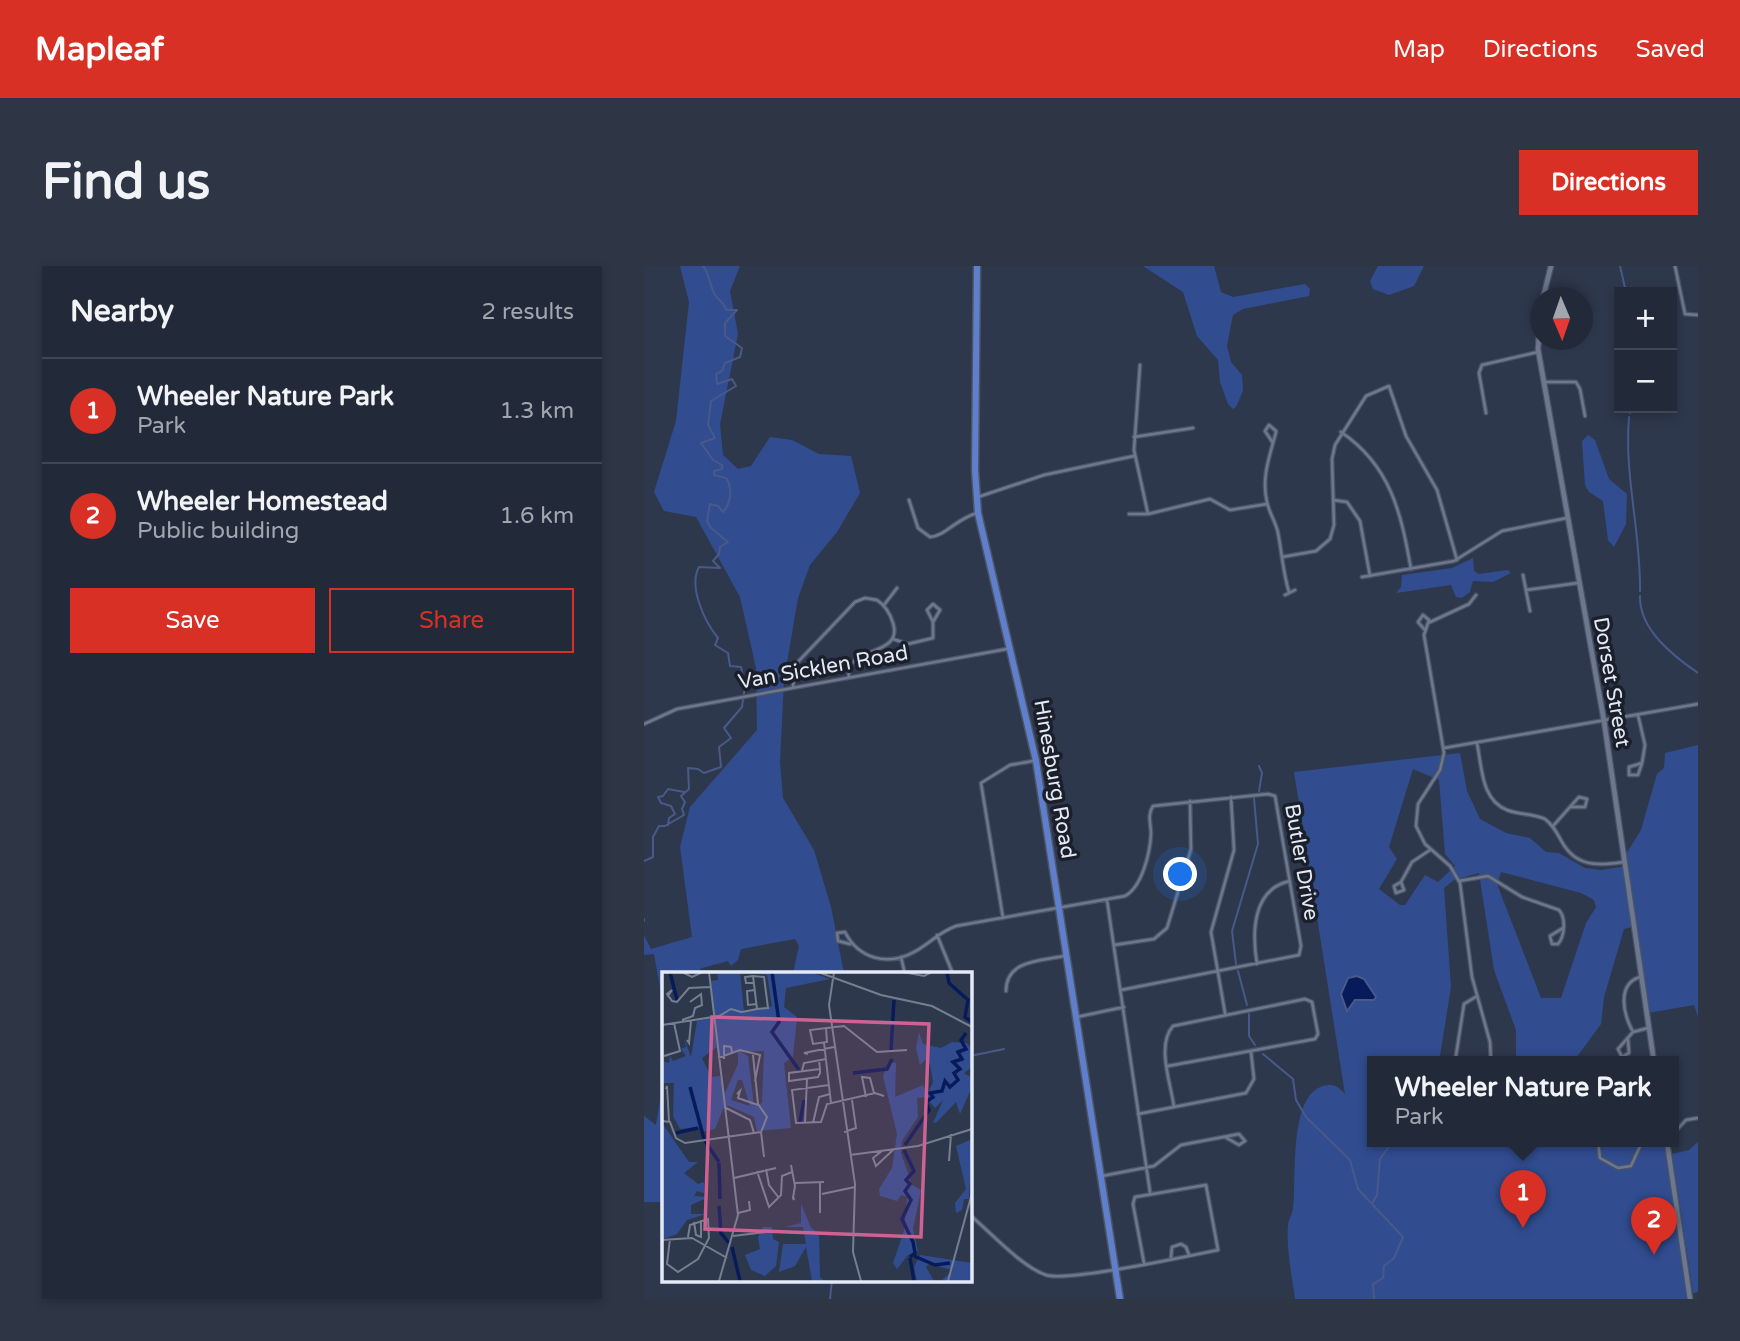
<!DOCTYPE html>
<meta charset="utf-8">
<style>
:root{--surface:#222a3a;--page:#2e3645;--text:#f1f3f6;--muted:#a2a7af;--line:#3f4654;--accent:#d93025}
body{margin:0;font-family:"Varela Round",sans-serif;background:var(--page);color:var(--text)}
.controls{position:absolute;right:21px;top:21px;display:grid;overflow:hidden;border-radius:0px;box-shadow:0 4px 10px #0003}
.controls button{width:63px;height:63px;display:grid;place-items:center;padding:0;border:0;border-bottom:2px solid var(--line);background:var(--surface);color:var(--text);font:35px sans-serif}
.compass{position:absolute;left:886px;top:21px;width:63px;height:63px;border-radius:50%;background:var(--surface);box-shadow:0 4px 10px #0003;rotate:178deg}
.you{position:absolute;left:537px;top:609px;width:24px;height:24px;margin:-18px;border:5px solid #fff;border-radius:50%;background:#1a73e8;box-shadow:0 0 0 10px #1a73e833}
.badge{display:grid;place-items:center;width:46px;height:46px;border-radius:50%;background:var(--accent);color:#fff;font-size:23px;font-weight:700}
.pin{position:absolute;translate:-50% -58px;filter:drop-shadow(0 2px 4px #0008)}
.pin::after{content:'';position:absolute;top:37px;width:24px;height:21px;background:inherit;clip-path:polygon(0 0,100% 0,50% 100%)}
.popup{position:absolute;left:723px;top:790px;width:312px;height:91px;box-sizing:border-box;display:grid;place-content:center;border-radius:0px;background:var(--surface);filter:drop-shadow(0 2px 5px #0005);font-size:23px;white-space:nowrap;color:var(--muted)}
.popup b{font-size:26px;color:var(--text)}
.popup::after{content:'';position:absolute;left:50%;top:100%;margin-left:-14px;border:14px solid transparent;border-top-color:var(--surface)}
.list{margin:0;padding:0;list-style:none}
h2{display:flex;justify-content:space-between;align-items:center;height:91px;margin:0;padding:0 28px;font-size:30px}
h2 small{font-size:23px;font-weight:400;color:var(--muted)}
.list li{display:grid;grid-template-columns:46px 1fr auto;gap:21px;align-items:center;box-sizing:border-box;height:105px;padding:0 28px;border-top:2px solid var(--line)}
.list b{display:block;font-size:26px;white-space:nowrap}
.list p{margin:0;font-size:23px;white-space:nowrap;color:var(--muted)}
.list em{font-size:23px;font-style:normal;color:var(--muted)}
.actions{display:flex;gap:14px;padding:21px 28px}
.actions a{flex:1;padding:16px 0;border:2px solid var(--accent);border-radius:0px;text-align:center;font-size:24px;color:var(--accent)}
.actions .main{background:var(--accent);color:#fff}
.map{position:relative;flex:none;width:1054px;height:1033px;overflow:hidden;border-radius:0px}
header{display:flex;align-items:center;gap:42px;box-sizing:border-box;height:98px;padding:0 35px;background:var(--accent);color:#fff}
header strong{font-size:33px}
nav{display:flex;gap:38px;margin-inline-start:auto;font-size:24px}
.intro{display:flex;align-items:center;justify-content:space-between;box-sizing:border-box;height:168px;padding:0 42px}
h1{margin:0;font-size:49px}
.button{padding:18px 32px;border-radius:0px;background:var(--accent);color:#fff;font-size:24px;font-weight:700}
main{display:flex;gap:42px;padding:0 42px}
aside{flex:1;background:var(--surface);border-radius:0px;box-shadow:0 4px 10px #0003}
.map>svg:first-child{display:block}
.green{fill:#314d90;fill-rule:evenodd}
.water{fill:#071b5a;stroke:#495989;stroke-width:2}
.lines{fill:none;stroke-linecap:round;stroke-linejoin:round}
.stream{stroke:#495989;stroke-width:2}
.minor-casing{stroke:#4b5465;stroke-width:5}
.tertiary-casing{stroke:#4b5465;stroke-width:7}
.primary-casing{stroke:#4b5465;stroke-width:9}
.minor{stroke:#6d7890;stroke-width:2.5}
.tertiary{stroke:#6d7890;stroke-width:4.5}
.primary{stroke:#5f7fcc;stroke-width:6}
.labels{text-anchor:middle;stroke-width:7;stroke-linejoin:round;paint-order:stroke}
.street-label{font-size:21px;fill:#e3eaf7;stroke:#1b1f29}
.inset-river{fill:none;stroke:#071b5a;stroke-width:3.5}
.inset-road{fill:none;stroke:#767f91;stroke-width:2}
.view{fill:#ce6292;fill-opacity:0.15;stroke:#ce6292;stroke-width:3.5}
.inset-edge{fill:none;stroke:#e3eaf7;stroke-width:3.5}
</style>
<header>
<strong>Mapleaf</strong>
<nav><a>Map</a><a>Directions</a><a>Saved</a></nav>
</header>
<div class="intro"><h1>Find us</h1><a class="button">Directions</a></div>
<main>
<aside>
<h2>Nearby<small>2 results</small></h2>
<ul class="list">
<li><span class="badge">1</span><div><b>Wheeler Nature Park</b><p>Park</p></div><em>1.3 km</em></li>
<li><span class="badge">2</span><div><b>Wheeler Homestead</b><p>Public building</p></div><em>1.6 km</em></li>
</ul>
<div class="actions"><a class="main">Save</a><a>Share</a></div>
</aside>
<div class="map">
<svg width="1054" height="1033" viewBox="0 0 1054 1033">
<rect width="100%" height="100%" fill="#2e384d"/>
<path class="green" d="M36,0H96L86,25L94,68L76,158L79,189L94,203L107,200L126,171L148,174L175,188L207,190L216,227L193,266L166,299L154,332L140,414L136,496L139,532L170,584L187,641L200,707H149L155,680L151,673L97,683L94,694L87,700L84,695L58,702L52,707L19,708V738L10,688L0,689V669L7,683L48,671L36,581L46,541L113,464L112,402L96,331L52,251L20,245L10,226L32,155L45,36Z
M499,0H570L577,26L589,31L661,18L666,23L665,30L599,43L589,49L583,80L587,96L598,109L599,125L592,141L589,143L584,138L576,116L574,94L553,70L539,26Z
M734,0H780L770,20L745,29L729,23L726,15Z
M944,169L951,174L965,213L983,228L982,258L970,281L964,274L959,235L945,226L941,219L938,175Z
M829,292L830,305L835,308L864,304L867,307L849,316L829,315L826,326L818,332L812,331L807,319L752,327L757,321L758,309L808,302Z
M1054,479V751L1050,739L1004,747L992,660L980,663L960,731L957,758L929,796H872V764L850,704L835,607L810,614L800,622L807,721L795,796H728V876H795L796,880L804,876H1020L1043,1033H651C648,1010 642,982 644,958C645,953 648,948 649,943C653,914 644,830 679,820C691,817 694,821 701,828L650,506L816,487L823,525L836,553L862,567L886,572L902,586L915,587L941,602L957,604L983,600L982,588L997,564L1013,508L1020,502L1021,487ZM769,503L795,514L801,588L811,600L794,616L781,609L761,639H756L735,623L753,593L745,581ZM857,606L937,627L950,634L952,641L942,657L917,732H897L853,618Z
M16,834L19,835V936H0V850L12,859Z
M1054,876V1026L1049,1027L1028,888L1045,884Z"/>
<path class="water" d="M713,710L720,713L732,731L730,734H711L703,745L697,728L704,712Z"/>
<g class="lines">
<path class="stream" d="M976,0L982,26
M986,147V142
M985,151C980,210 997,267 996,325
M996,330C995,363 1029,390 1054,407
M615,525L618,507L615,500
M24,559L25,552L31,548L27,540L17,537L14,531L19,530L24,523L40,526
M0,595L9,591V571L15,560H21L40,549L38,543L41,536L37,530L45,523L44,502L54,503L60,507L77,501L75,481L87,472L80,462L98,441L101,420L97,401L86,400L84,387L71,379L74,372C61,356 44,321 55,301L76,302L69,295L75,288L76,281L84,276L67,262L63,255L66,238L74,240L79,246C87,237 89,222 82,212L70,209V205L78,203V199L69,194L57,177L71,172L64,159L67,135L92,120L88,113L73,118L72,108L78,105L81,97L96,91L98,82L81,70V57L93,44H82C80,36 75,35 71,29C66,21 66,9 59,0
M0,653V655
M592,698L588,665L614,578L610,532
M594,705L603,739
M605,748V770L611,779
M619,788L649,813L652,834L662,851L706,894L714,923L759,971L750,992L740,1000L739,1012L729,1018L730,1033
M326,790L360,783
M729,936L733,929L736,893L748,876
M186,1033L188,1014"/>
<defs>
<path id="minor" d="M1031,0L1041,48L1054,49
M496,99L490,184L504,248
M900,116H932L936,123L941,150
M842,147L835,107L838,99L894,86
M697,166C747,200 757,247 767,303
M490,171L549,162
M629,177L621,165L625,159L632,165V166C626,189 617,212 623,236C625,247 632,256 634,267C638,287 639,307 645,326
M334,231L400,209L490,190
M265,234L274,262L286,271C302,270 314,251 334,247
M689,234L703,236L716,255L726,310
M485,248H504L566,233L586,244L623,238
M638,291L672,285L686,273L690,259L688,193L691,179L722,130L745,120L762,170L793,224L813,294
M879,309L886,345
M718,311L810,295L858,265L923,252
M882,324L934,317
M641,329L651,324
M240,339L253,322
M784,357L825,338L832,329
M780,363L774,356L779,349L785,354L780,369L800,487L796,504L774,538L772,560L781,578L806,600L816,617L828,711L846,776L847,796
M249,373L264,378L289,372V356L296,344L289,338L283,344L289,356
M149,420L151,399L211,336L221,332L233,334C242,340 246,347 249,357C260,392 200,379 205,411
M994,449L1001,479L998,497L985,501V509H994L998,497
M0,458L33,443L363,383
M833,477C838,501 837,534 863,544C875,549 888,547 901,553C909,559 913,567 918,576C932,601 954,600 979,596
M800,482L1054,438
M909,560L934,532L935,531L943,533L941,541H926
M815,615L844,610L878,631L915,644C922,652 921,670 914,678H908L906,670L919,662
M757,616L760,624L752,627L750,620L757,616L768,596L786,584
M463,634L506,926
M359,652L337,517L366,499L389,495
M293,669L309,708
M206,678L194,675L193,667L201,666C214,692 243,701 270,686C285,678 295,666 312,660L481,630C498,621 506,587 507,568C507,558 503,549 509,540L624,528L631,530L657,680L655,689L477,724
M470,679L510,673L523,662L547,583L546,535
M257,691L261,708
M613,698C608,667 608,623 646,615
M362,725C362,694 396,695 420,690
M326,746V755
M581,747L567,666L590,584L587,531
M433,751L480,741
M988,764C979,747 973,718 996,711
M984,773L985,787L978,791L974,783L989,766L1004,762
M811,796L820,738L833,730
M524,800L671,773L674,768L668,736L661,733L529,760C512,779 527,818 530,841
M494,848L602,827L610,813L607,786
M1030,867L1042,854L1054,852
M954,876L956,892L974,902L987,900L998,876
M458,910L510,900L537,879L595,868L601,875L595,879L581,871
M326,949C346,966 378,1001 402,1009C425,1016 544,990 574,984L562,919L491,931L489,938L500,997
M527,991L528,981L537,978L542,981L545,989"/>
<path id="tertiary" d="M899,32L907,0
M897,43L894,83L960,455L1010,796
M1023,876L1046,1033"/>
<path id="primary" d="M333,0L331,204L334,247L392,495L476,1033"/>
</defs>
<use href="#minor" class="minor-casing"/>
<use href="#tertiary" class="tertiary-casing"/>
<use href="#primary" class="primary-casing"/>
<use href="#minor" class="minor"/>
<use href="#tertiary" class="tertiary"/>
<use href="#primary" class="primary"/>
</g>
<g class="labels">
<g class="street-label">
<text transform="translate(179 401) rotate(-10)" y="7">Van Sicklen Road</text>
<text transform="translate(968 416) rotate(80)" y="7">Dorset Street</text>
<text transform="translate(411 513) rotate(80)" y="7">Hinesburg Road</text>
<text transform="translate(658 596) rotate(80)" y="7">Butler Drive</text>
</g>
</g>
<g transform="translate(18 706)">
<rect width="310" height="310" fill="#2e384d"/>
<path d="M55,0H78L82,40L110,34L105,3L88,0H148L168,7L124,16L122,35L135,45L131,85L122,91L129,156L95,159L92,145L67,134L62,135L53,157L40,160L36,155L18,157L11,144L12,111H0V89L7,91L8,84L11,89L24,84L19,77L24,75L22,66L29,85L35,49L51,46L55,75L40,86L49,105L58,104L63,121L76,92V80L57,85L48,9L56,8ZM102,79L100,131L92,134L86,84L79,80ZM76,108H80L88,134L69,128ZM257,60L261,72L279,76L290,70L305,71L310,77V95L302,101L310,106V115L298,142L294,130L275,150L271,151L281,128L273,136L263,125L255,126L256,145L240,169L239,181L250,213L259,218L251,257L256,279L246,283L235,297L231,291L242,259L245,225L239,223L235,229L218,224L217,217L230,196L235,162L221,104L227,90L234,91L233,125L261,113L265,123L271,110L268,92L263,88L258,93L254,76ZM0,151L27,190H36L22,201L36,212L42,210V221L35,219L32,224L47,225L29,233V242H44L25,248L15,262L4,266H0ZM310,167L307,227H302L300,238L294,241L293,231L304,217L294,174ZM139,231L149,256L157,261L158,305L162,309H150L144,275L133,294L117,300L121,272H144L141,255H123L139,251ZM101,255H110L111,267L117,270L114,294L103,304L89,298L83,283L98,277L96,265ZM258,283L310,291V309H279L291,298L267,292L264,295L272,309H255L252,295Z" fill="#314d90" fill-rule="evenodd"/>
<path class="inset-river" d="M8,0L15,28M110,0L117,50L110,60L137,98M285,0L287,11L306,28L303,45L310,50M229,78L232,28M191,101L225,97L230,87M28,115L42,167M138,150L142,128M14,161L36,156M43,169L57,190M243,173L267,138L264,130L271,125L268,121L280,119L283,109L288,115L296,108L292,101L298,97L291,90L300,87L296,80L304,77L299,68L304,61M242,178L252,199L244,208L248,212L243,219L249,228L240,247L251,270L253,281L248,285M57,191L58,227M57,234L59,261L67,271M70,275L78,309M252,284L273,293L288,291M248,286L252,309"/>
<path class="inset-road" d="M20,0L30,5L41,0M47,0L76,243L57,309M156,0L219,23L270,34L310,55M172,0L167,33L193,212L191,280L199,309M241,0L262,4L270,0M91,4L83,5L84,11H92M93,18L85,19L86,33L95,32M6,24L10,18L5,22L6,24L8,26L10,29L15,30L27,16L48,15M20,48L31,44L33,36L40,33L39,22L28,30M0,53L57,44L69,37L79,40H80L95,37L106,36L102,5L91,4L95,37M164,56L165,70L151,72L148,58L173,55L182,54L215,80L245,78M25,68L27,71L29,49M162,71L169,131M146,82L142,81L172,75M6,83L2,84L18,79L12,51M91,83L96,132L105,145L99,160M56,86L78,78L98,83L93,109M62,87V74L69,75L70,80M157,88L158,97V101L156,105L127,109V101L158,97M140,99L142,91L164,87M167,113L130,118L134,151L159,150L165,132L213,121L222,124M4,117L5,114L7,149M75,122L78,119L76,126L96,133M204,125L200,105L208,106L212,121M62,135L88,148L92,161M0,149L8,150L14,166L23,171L99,160M143,151L145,107M151,151L157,125L168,122M99,160L102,185M182,160L194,156L190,128M220,179L211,186L214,194L232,177M188,183L256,174L310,157M287,189L289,162M129,193L133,214L131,226L132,228L131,224M104,197L107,213L117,226M95,199L107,235L119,223L120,204L130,200M72,206L114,196M158,210V241M133,211L162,210M160,222L193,215M76,241L88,238L87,229M32,250L34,263L39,265V248M71,264L105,260M8,267L5,292L16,300L36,287L47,266L46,247L28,253L26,265M0,268L30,266L65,286M286,309L310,221"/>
<path class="view" d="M50,45L267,52L259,265L43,257Z"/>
<rect width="310" height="310" class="inset-edge"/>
</g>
</svg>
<div class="controls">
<button>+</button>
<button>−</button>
</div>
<svg class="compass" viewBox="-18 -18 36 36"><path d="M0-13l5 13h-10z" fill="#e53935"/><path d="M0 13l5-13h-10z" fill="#a2a7af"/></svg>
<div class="you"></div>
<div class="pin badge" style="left:879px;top:962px">1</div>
<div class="popup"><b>Wheeler Nature Park</b>Park</div>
<div class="pin badge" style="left:1010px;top:989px">2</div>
</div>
</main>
